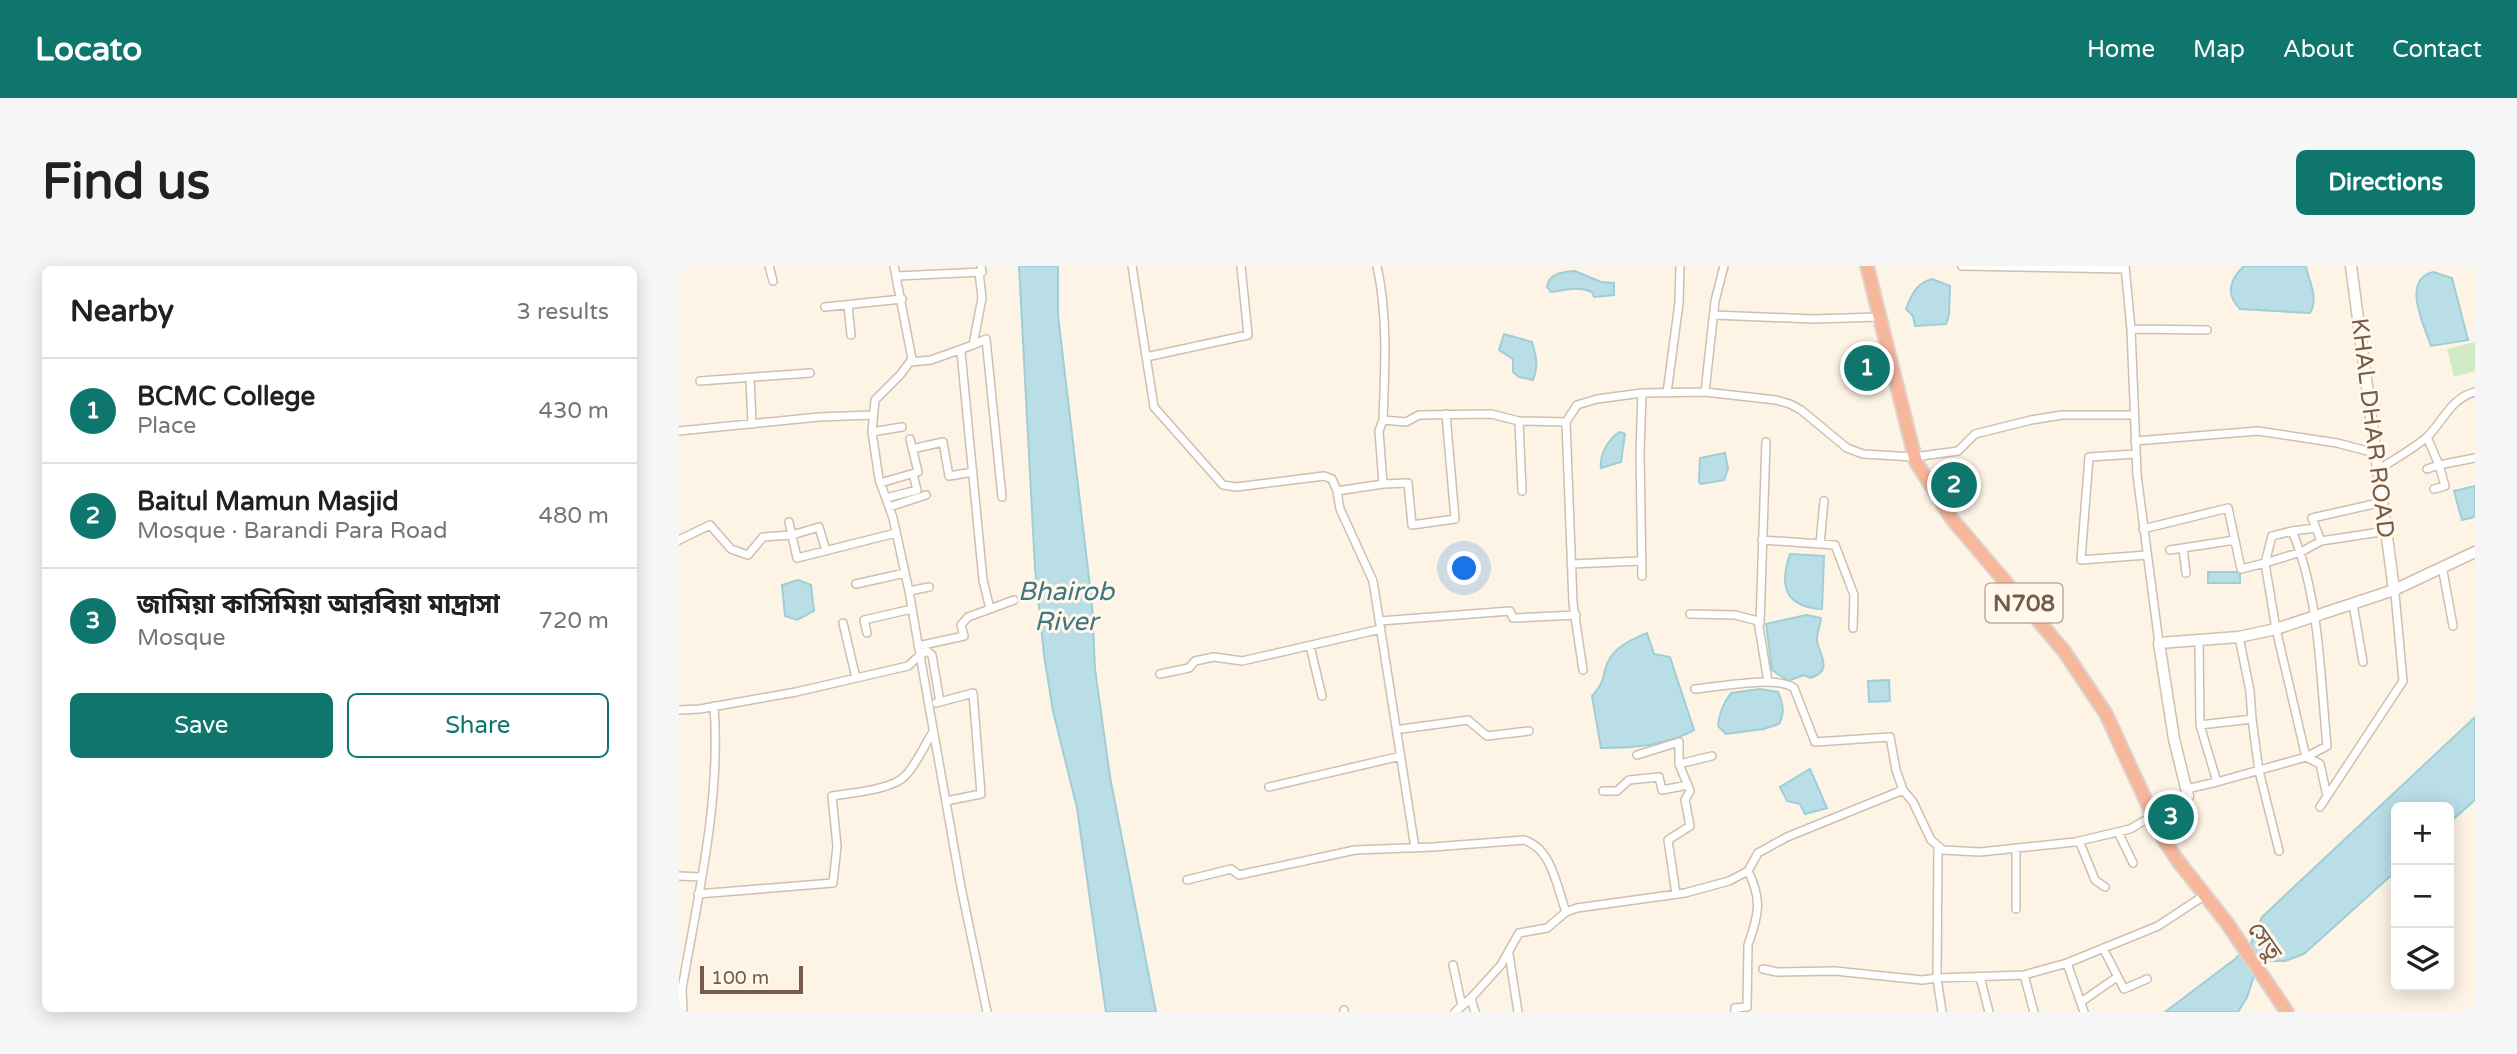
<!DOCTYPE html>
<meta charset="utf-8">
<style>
:root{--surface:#fff;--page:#f6f6f6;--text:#202124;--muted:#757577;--line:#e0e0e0;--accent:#0f766e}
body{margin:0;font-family:"Varela Round","Noto Sans Bengali",sans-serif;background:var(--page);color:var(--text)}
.controls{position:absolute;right:21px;bottom:21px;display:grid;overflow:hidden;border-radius:10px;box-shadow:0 4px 18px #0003}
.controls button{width:63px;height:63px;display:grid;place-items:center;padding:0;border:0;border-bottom:2px solid var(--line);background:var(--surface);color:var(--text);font:35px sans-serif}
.scale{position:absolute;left:21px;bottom:18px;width:103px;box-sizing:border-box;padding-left:7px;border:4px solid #765b4a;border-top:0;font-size:19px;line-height:24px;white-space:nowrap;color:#765b4a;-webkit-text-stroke:5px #fff8eb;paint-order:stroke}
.you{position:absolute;left:786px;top:303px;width:24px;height:24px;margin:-18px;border:5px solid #fff;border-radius:50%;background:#1a73e8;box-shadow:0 0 0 10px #1a73e833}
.badge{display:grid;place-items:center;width:46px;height:46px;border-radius:50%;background:var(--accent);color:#fff;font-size:23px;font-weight:700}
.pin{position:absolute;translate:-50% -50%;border:4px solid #fff;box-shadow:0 2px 7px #0006}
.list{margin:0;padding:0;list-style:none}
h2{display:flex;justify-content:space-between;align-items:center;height:91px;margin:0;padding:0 28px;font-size:30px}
h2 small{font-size:23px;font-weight:400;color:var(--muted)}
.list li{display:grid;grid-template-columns:46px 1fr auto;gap:21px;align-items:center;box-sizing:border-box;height:105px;padding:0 28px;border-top:2px solid var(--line)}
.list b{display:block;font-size:26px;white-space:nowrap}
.list p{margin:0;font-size:23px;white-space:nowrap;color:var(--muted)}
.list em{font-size:23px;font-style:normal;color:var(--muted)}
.actions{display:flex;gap:14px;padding:21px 28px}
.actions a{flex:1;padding:16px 0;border:2px solid var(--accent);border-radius:10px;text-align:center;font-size:24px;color:var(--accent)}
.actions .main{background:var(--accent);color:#fff}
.icon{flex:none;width:38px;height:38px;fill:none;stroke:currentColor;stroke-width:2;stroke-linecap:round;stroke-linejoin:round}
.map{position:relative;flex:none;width:1796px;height:746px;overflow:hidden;border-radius:10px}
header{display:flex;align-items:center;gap:42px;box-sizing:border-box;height:98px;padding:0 35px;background:var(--accent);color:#fff}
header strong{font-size:33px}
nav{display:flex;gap:38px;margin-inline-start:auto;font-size:24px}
.intro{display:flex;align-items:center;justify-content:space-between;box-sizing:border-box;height:168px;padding:0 42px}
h1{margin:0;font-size:49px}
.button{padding:18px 32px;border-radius:10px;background:var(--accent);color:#fff;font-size:24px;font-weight:700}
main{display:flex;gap:42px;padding:0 42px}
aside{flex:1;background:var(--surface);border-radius:10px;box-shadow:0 4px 18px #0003}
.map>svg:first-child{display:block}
.green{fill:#d1eac3}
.water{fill:#b9dee6;stroke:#9fcdd8;stroke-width:2}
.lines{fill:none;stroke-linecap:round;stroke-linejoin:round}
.street-casing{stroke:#d0bfae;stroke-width:10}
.secondary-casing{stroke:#d3bfab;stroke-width:13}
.highway-casing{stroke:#dbd4d0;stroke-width:16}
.street{stroke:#fff;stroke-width:7}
.secondary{stroke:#fff;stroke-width:10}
.highway{stroke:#f7b79b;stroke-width:12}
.labels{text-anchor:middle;stroke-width:6;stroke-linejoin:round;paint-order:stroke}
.shield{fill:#fff8eb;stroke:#9f8a7a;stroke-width:2}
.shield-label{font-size:23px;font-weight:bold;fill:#765b4a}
.street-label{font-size:24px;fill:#765b4a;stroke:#fff8eb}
.water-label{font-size:26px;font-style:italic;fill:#407583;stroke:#fff8eb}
</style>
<header>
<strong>Locato</strong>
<nav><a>Home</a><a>Map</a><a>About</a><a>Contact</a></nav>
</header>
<div class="intro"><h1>Find us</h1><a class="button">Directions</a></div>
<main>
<aside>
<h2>Nearby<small>3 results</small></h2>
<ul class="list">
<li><span class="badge">1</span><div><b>BCMC College</b><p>Place</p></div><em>430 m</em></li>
<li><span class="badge">2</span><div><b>Baitul Mamun Masjid</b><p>Mosque · Barandi Para Road</p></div><em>480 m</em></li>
<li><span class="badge">3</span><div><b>জামিয়া কাসিমিয়া আরবিয়া মাদ্রাসা</b><p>Mosque</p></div><em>720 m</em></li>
</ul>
<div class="actions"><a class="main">Save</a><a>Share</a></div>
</aside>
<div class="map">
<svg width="1796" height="746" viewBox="0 0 1796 746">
<rect width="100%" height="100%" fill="#fdf4e5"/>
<path class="green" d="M1796,76V105L1775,111L1768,83Z"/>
<path class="water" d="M340,0H379V49L413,338L416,403L431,511L477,746H427L398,542L374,445L365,389L356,302Z
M1565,0H1627C1630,16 1640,32 1631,47L1561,43C1546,28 1551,13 1565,0Z
M896,5L922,16L935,17V29L915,31L913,26C899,20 887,24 872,26L868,21C870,7 884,6 896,5Z
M1754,6L1773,12L1789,74L1752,80C1745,59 1722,14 1754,6Z
M1253,13L1271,20L1270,49L1267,58L1236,60L1234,50L1227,43C1232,30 1237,17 1253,13Z
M825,68L853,76C857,90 860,100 854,114L840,111L834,106V93L820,84Z
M941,166L946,168L942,196L922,202C920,189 930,172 941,166Z
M1046,187L1049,203L1045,214L1022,218L1020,216L1021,192Z
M1796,220V251L1783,254L1775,225Z
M1111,288L1145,290L1143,343C1106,341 1100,320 1111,288Z
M1529,306H1561V317H1529Z
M119,314L132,319L135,345L118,354L106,350L103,319Z
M1127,349L1142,352C1142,358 1137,368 1138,374C1139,387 1156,405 1131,412L1125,409L1109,415L1093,404L1087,358Z
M968,367L975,388L991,391L1015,464C986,480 955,482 922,482L913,430C928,413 921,414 929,396C935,381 954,373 968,367Z
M1210,414L1211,435L1190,436L1189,415Z
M1081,423L1099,426C1104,438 1106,447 1100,458L1085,463L1047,468L1039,460C1040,447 1044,437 1052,427Z
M1796,451V534L1770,557V541H1717V605L1625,688L1606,695H1586L1578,701L1568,731L1559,746H1486L1556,693L1572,677L1583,651Z
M1131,503L1148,542L1126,548L1121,538L1108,535L1101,521Z"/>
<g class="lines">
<defs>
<path id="street" d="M90,0L94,15
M453,0L475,141L544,219L557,221L645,210L653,213L658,225L704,218L700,165L704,154
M698,0C709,50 706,103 704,154L727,156L740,149L812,148L840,155L887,156
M1283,0L1446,3
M1446,0L1452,63L1458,209L1480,377
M218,10L303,6L302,0
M169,39L172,69
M146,41L223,33
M1035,49L1134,53L1200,51
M1452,63L1528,64
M294,79L307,73L323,231
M467,91L569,69L562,0
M231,96L252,94L294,79L303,32L300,6
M71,112L73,158
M21,115L131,107
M1026,126L1036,35L1045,0
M988,127L1000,37L1001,0
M840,155L843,225
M0,165L140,151L193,149
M193,166L223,161
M1748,171L1760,199L1796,192
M1456,175L1579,165L1658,177L1696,187
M233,183L264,176L270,210L294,206
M1457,188L1410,191L1402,294L1468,289
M1748,203L1760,199L1766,220L1755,223
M1699,204C1715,193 1735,183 1749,170C1765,154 1772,132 1796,126
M201,217L239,206L231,173
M704,218L729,217L733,259L776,253L767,148
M658,225L661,243L694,315L736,582
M207,232L238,224L234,208
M210,241L247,229
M110,256L118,292L217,267
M1464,263L1549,242L1562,303L1586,297L1597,363L1627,491L1641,498L1648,530
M1613,265L1637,262
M0,274L31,259L52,283L69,289L84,271L113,269L140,261L147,285
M1083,274L1156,279L1175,329L1174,362
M1642,275L1633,252L1704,236
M1141,278L1145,235
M1504,282L1507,307
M1491,284L1556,274
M1586,297L1622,286L1642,275L1708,265
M892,298L961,295
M1763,300L1774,360
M963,310L961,188L963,127
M177,318L226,307
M230,325L250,321
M1674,338L1684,396
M311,343L335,334
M1011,348L1056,349L1079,355L1089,416
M701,355L831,345L834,352L897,349
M164,357L177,412
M1081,357L1087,176
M188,367L185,354L233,343
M239,380L285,370L282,359L289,351L311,343L304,314L282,86
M631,380L643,430
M904,404L894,337L887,156L898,139L918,133L963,127L1026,126L1097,134L1111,138L1122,144L1168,182L1184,188L1235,191L1279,185L1296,168L1352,154L1383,149H1455
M481,408L510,402L516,395L535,391L563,395L702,363
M1016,423C1039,421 1097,409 1115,422L1136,476L1211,471L1217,504L1224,524L1234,536L1252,574L1264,584L1301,586L1396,576L1451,563L1475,549
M261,436L253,389L248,385L241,389L282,621L308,746
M257,437L294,427L302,528L267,535
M0,444L21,443L117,426L229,400L241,389L230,325L214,252L200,213L193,166L196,134L221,109L233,93L215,0
M1573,453L1580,505L1600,585
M1521,459L1573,453L1571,425L1560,371
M723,463L789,454L808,470L850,465
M958,489L1000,476V498
M1538,516L1627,491L1648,480C1641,409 1641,331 1613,265L1593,270L1586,297
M590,521L722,490
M1507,523L1538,516L1521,459L1520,375
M924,525H938L950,514L980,511L983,524L1009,519
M1641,541L1724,415L1716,328
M1439,566L1454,597
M1401,577L1416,614L1426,621
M1259,581L1258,712L1263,746
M1069,605C1083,633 1080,648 1070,676
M0,610L22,611
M508,614L552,603L560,609L676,584L754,581L845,574C873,582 878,622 887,646
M19,628L154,617L158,580L153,530C172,527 214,524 227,509C238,497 245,480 254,466
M997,628L989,574L1011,560L1006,534L1011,525L1000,498L1033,490
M1337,643V583
M1424,682L1445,723L1468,713
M830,688L839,746
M1388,697L1405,746
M774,699L783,740
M1084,703L1098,706L1156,705L1243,714L1258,712L1345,709L1388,697L1479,660L1526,629
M1345,709L1355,746
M1301,711L1310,746
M792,732L796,746
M1402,736L1438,711
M665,744V746
M4,746L3,723C19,629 42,535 35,440
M776,746L792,732L822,699L840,667L868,662L887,646L898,642L1006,627L1050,615L1069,605L1079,587L1108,571L1224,524
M1056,746V742L1068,741L1069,679"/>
<path id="secondary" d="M1672,0L1715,324
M1475,549L1509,530L1495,473L1480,377L1560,371L1597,363L1715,324L1796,286"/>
<path id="highway" d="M1188,0L1237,196L1273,253L1385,385L1427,448L1485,574L1499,595L1548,657L1608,746"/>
</defs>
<use href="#street" class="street-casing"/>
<use href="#secondary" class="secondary-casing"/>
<use href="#highway" class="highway-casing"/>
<use href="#street" class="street"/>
<use href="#secondary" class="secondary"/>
<use href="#highway" class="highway"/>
</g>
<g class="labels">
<rect class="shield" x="1306.5" y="317.5" width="77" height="39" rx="5"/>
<g class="shield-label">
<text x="1345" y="345">N708</text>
</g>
<g class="street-label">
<text transform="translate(1694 162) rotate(83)" y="8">KHAL DHAR ROAD</text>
<text transform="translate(1586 675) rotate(55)" y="8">সেতু</text>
</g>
<g class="water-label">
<text x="387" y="334">Bhairob<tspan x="387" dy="30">River</tspan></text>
</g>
</g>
</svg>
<div class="controls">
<button>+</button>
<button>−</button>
<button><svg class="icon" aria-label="layers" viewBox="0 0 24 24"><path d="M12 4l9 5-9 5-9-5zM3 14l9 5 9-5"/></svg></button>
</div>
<div class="scale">100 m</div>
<div class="you"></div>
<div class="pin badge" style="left:1188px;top:102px">1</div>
<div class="pin badge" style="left:1275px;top:219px">2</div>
<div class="pin badge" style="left:1492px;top:551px">3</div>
</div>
</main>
